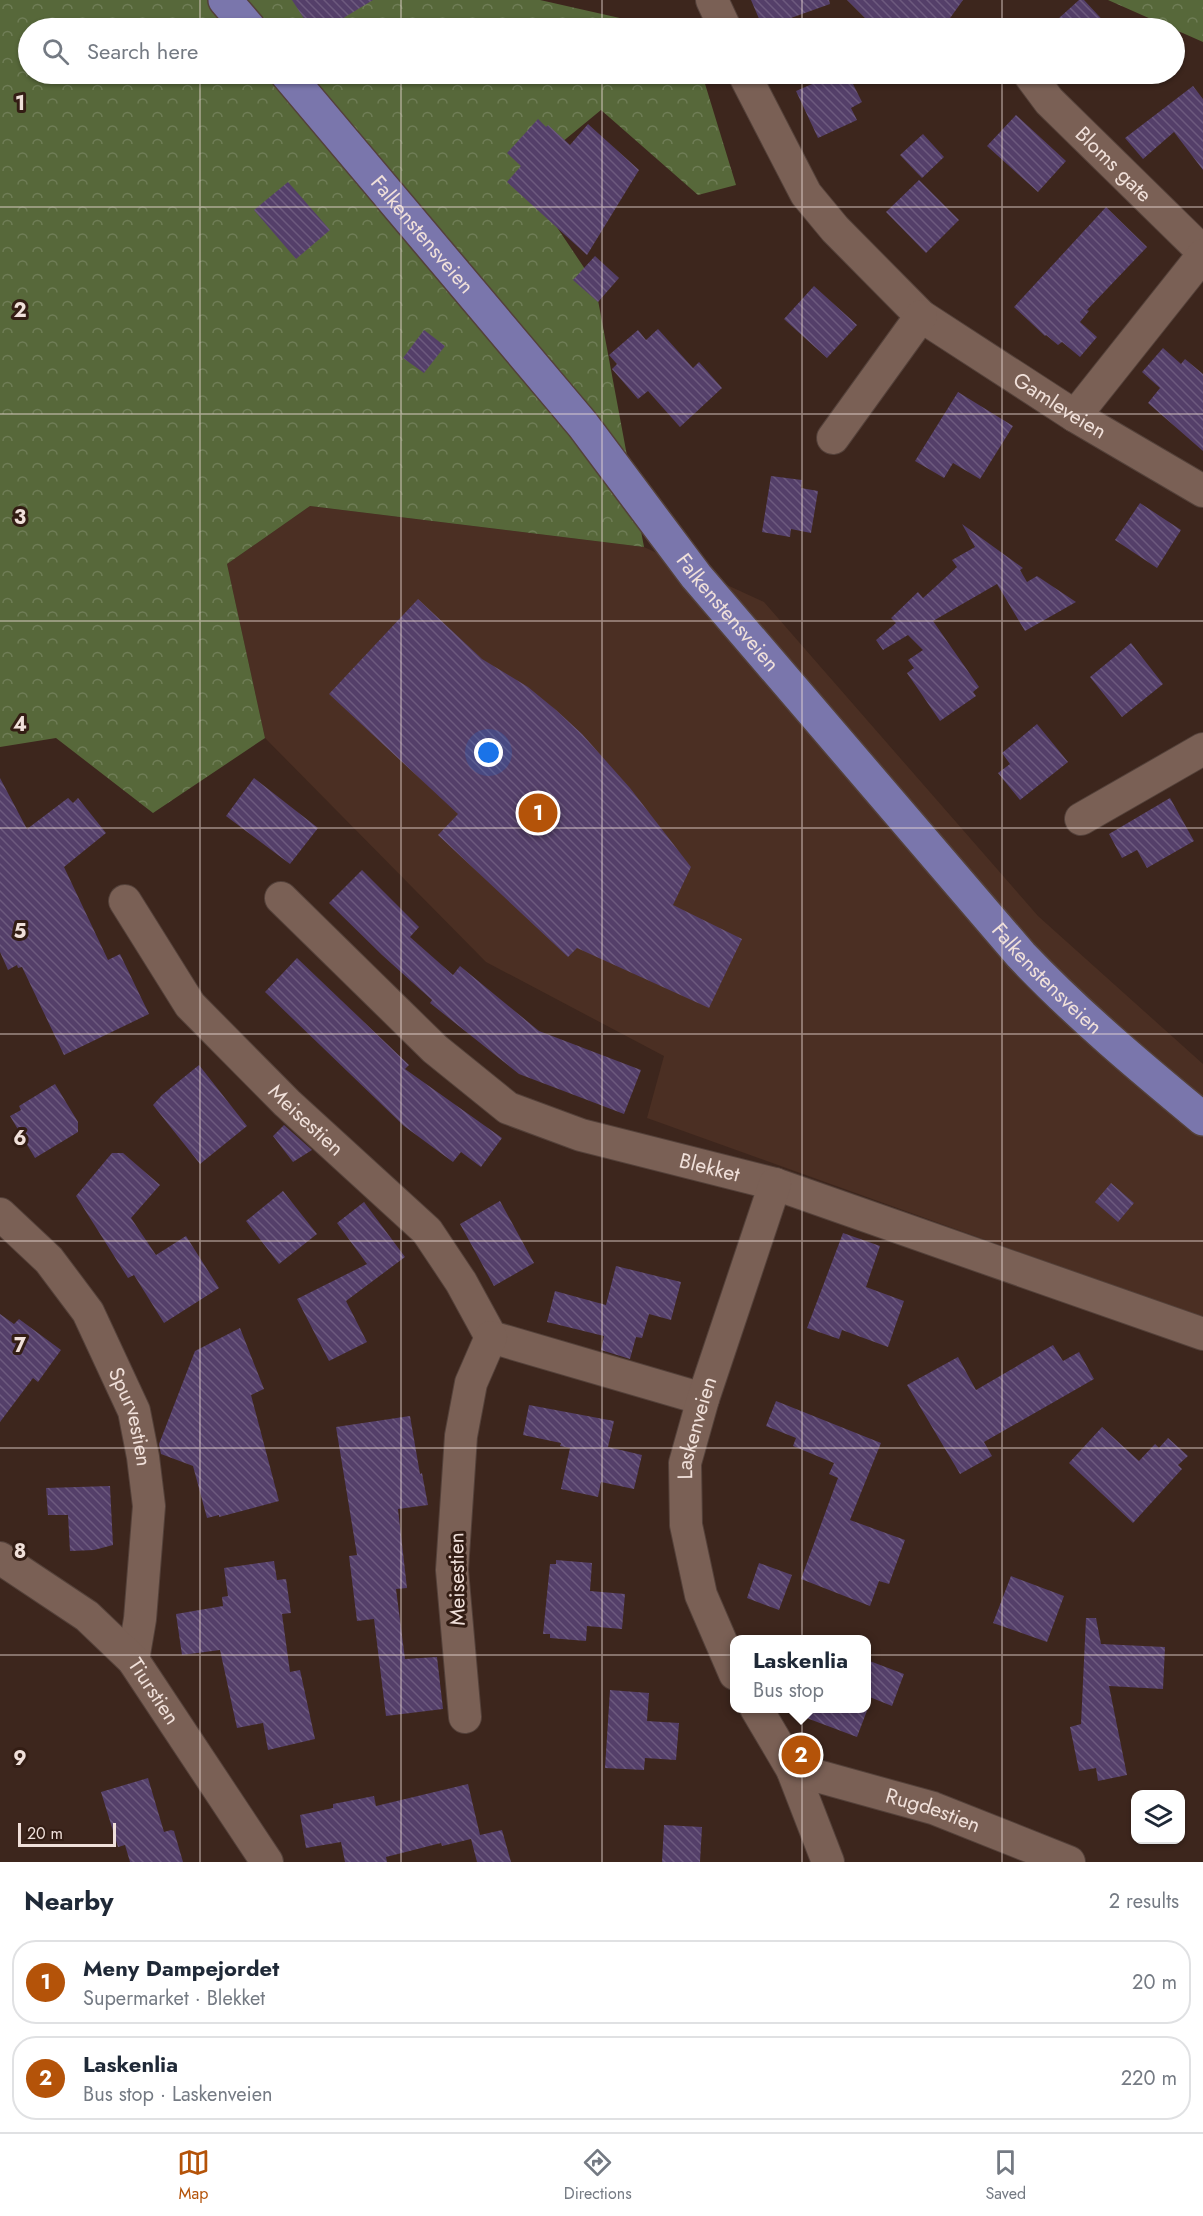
<!DOCTYPE html>
<meta charset="utf-8">
<style>
:root{--surface:#fff;--page:#f2f2f3;--text:#1f2937;--muted:#747a83;--line:#e0e1e3;--accent:#b45309}
body{margin:0;font-family:Jost,sans-serif;background:var(--page);color:var(--text)}
.controls{position:absolute;right:18px;bottom:18px;display:grid;overflow:hidden;border-radius:12px;box-shadow:0 2px 4px #0004}
.controls button{width:54px;height:54px;display:grid;place-items:center;padding:0;border:0;border-bottom:2px solid var(--line);background:var(--surface);color:var(--text);font:30px sans-serif}
.scale{position:absolute;left:18px;bottom:15px;width:98px;box-sizing:border-box;padding-left:6px;border:3px solid #f0e0da;border-top:0;font-size:16px;line-height:21px;white-space:nowrap;color:#f0e0da;-webkit-text-stroke:4px #331d14;paint-order:stroke}
.you{position:absolute;left:489px;top:753px;width:21px;height:21px;margin:-15px;border:4px solid #fff;border-radius:50%;background:#1a73e8;box-shadow:0 0 0 9px #1a73e833}
.badge{display:grid;place-items:center;width:39px;height:39px;border-radius:50%;background:var(--accent);color:#fff;font-size:20px;font-weight:700}
.pin{position:absolute;translate:-50% -50%;border:3px solid #fff;box-shadow:0 2px 6px #0006}
.popup{position:absolute;left:730px;top:1635px;width:141px;height:78px;box-sizing:border-box;display:grid;place-content:center;border-radius:12px;background:var(--surface);filter:drop-shadow(0 2px 4px #0005);font-size:20px;white-space:nowrap;color:var(--muted)}
.popup b{font-size:22px;color:var(--text)}
.popup::after{content:'';position:absolute;left:50%;top:100%;margin-left:-12px;border:12px solid transparent;border-top-color:var(--surface)}
.list{margin:0;padding:0;list-style:none}
h2{display:flex;justify-content:space-between;align-items:center;height:78px;margin:0;padding:0 24px;font-size:26px}
h2 small{font-size:20px;font-weight:400;color:var(--muted)}
.list li{display:grid;grid-template-columns:39px 1fr auto;gap:18px;align-items:center;box-sizing:border-box;height:84px;margin:0 12px 12px;padding:0 12px;border:2px solid var(--line);border-radius:24px}
.list b{display:block;font-size:22px;white-space:nowrap}
.list p{margin:0;font-size:20px;white-space:nowrap;color:var(--muted)}
.list em{font-size:20px;font-style:normal;color:var(--muted)}
.icon{flex:none;width:33px;height:33px;fill:none;stroke:currentColor;stroke-width:2;stroke-linecap:round;stroke-linejoin:round}
.map{position:relative;flex:none;width:1203px;height:1862px;overflow:hidden}
.search{position:absolute;background:var(--surface);box-shadow:0 2px 4px #0004;left:18px;right:18px;top:18px;height:66px;display:flex;align-items:center;gap:15px;box-sizing:border-box;padding:0 21px;border-radius:33px;color:var(--muted);font-size:22px}
.sheet{height:270px;background:var(--surface)}
nav{display:flex;justify-content:space-around;align-items:center;box-sizing:border-box;height:84px;border-top:2px solid var(--line);background:var(--surface);font-size:16px;color:var(--muted)}
nav a{display:grid;justify-items:center;gap:3px}
nav .on{color:var(--accent)}
.map>svg:first-child{display:block}
.built{fill:#4b2f23}
.forest{fill:url(#forest-crowns)}
.building{fill:url(#building-back-hatch)}
.lines{fill:none;stroke-linecap:round;stroke-linejoin:round}
.minor-casing{stroke:#54413a;stroke-width:34}
.major-casing{stroke:#54413a;stroke-width:36}
.minor{stroke:#7a6055;stroke-width:32}
.major{stroke:#7a76ac;stroke-width:33}
.grid{fill:none;stroke:#f0e0da;stroke-width:1.5;stroke-opacity:0.55}
.labels{text-anchor:middle;stroke-width:6;stroke-linejoin:round;paint-order:stroke}
.street-label{font-size:21px;fill:#f0e0da;stroke:#331d14}
.grid-label{font-size:20px;text-anchor:middle;font-weight:bold;fill:#f0e0da;stroke:#331d14;stroke-width:6;stroke-linejoin:round;paint-order:stroke}
</style>
<div class="map">
<svg width="1203" height="1862" viewBox="0 0 1203 1862">
<defs>
<pattern id="forest-crowns" width="20" height="18" patternUnits="userSpaceOnUse" patternTransform="scale(1.5)"><rect width="20" height="18" fill="#57683a"/><path d="M2 6a3 3 0 1 1 6 0M12 15a3 3 0 1 1 6 0" fill="none" stroke="#6f7d56"/></pattern>
<pattern id="building-back-hatch" width="6" height="6" patternUnits="userSpaceOnUse" patternTransform="scale(1.5)"><rect width="6" height="6" fill="#543f69"/><path d="M-1 5l2 2M0 0l6 6M5-1l2 2" fill="none" stroke="#6d5a7e"/></pattern>
</defs>
<rect width="100%" height="100%" fill="#3d261d"/>
<path class="built" d="M310,506L644,547L764,602L1038,916L1203,1064V1329L1178,1309L647,1118L664,1056L486,962L265,738L227,564Z"/>
<path class="forest" d="M0,0H540L664,28H28V74H702L736,185L698,195L601,110L522,175L595,284L644,547L310,506L227,564L265,738L153,813L56,738L0,747Z
M1108,0H1203V42Z"/>
<path class="building" d="M292,0H373L327,28H310Z
M751,0H829L830,4L763,28Z
M847,0H963L943,28H875Z
M1079,0H1084L1110,28H1048Z
M835,74H848L862,102L851,108L857,120L818,138L796,91Z
M1193,86L1203,99V170L1174,132L1143,159L1125,138Z
M1016,115L1066,161L1038,192L987,146Z
M538,119L546,127L548,125L570,145L588,124L639,170L587,255L507,182L521,166L507,153Z
M923,134L944,157L922,178L900,155Z
M919,180L959,220L926,253L886,212Z
M288,182L330,230L296,259L254,210Z
M1106,207L1147,247L1087,310L1089,311L1080,322L1097,337L1080,357L1062,342L1058,345L1046,335L1045,336L1014,307Z
M595,256L619,278L598,302L573,280Z
M814,286L857,325L827,358L784,319Z
M658,329L693,368L699,362L722,388L680,427L648,391L638,399L612,369L617,364L609,355L638,330L646,340Z
M424,330L445,346L424,373L403,358Z
M1163,348L1181,364L1185,359L1203,374V451L1148,403L1160,388L1142,372Z
M958,392L1013,426L980,479L953,463L944,478L915,461Z
M771,476L802,480L801,488L818,491L811,533L791,529L790,537L762,532Z
M1140,503L1181,530L1157,568L1115,540Z
M962,524L1023,568L1020,570L1027,582L1037,576L1076,602L1025,631L997,584L933,621L979,687L973,692L976,696L940,721L907,673L914,668L908,660L923,650L908,635L883,650L876,640L896,623L891,618L918,592L923,598L957,567L952,560L975,547Z
M418,599L482,659L528,687L556,710L582,734L630,788L691,867L673,905L742,939L709,1008L577,948L568,957L438,835L458,814L329,694Z
M1131,643L1163,684L1122,717L1090,677Z
M1037,724L1068,762L1020,800L998,773L1010,764L1002,753Z
M0,778L27,829L68,798L73,803L78,798L106,833L64,867L108,960L120,954L149,1014L64,1055L22,967L18,968L17,965L8,970L0,952Z
M254,778L318,828L290,864L226,816Z
M1170,798L1194,841L1147,868L1137,850L1122,858L1109,834Z
M362,870L419,927L410,937L453,975L460,966L539,1031L641,1070L624,1114L519,1074L430,1003L432,1000L382,955L329,903Z
M297,958L409,1065L405,1069L502,1138L481,1167L461,1152L453,1162L404,1126L265,992Z
M199,1065L247,1126L200,1164L153,1105L162,1095Z
M55,1084L78,1122V1132L35,1158L10,1116L21,1110L19,1106Z
M284,1125L312,1150L293,1162L273,1136Z
M112,1153H123L160,1185L131,1218L156,1255L186,1236L219,1288L164,1323L134,1275L128,1278L76,1196Z
M1111,1183L1134,1203L1118,1222L1095,1202Z
M283,1191L317,1234L279,1264L246,1221Z
M500,1201L534,1263L494,1286L460,1224Z
M364,1202L405,1257L346,1301L367,1342L329,1361L297,1299L367,1264L337,1223Z
M843,1233L880,1246L866,1287L904,1301L888,1347L842,1330L839,1339L807,1328Z
M616,1266L681,1282L671,1320L649,1314L642,1338L636,1337L630,1359L601,1350L604,1336L547,1322L555,1291L606,1305Z
M0,1314L14,1324L19,1319L61,1350L38,1382L33,1378L0,1422Z
M240,1328L264,1389L251,1395L279,1501L219,1517V1515L207,1518L193,1466L161,1454L159,1444L195,1351Z
M1053,1345L1063,1361L1079,1352L1094,1379L984,1442L992,1456L960,1474L907,1385L958,1357L976,1390Z
M776,1401L881,1443L850,1520L905,1540L889,1584L879,1581L870,1606L801,1579L838,1478L829,1474L834,1463L793,1446L796,1438L766,1426Z
M529,1405L614,1421L608,1447L642,1455L634,1489L601,1482L598,1497L561,1489L570,1448L560,1446L561,1443L523,1435Z
M410,1416L420,1474L422,1473L428,1505L398,1509L407,1588L396,1589L405,1659L437,1657L443,1709L386,1716L374,1619L357,1621L349,1556L357,1555L336,1427Z
M1102,1427L1139,1461L1155,1444L1159,1448L1168,1438L1188,1456L1178,1465L1182,1469L1133,1523L1069,1463Z
M110,1486L113,1545L94,1550L70,1551L68,1515H48L46,1488Z
M556,1560L592,1563L590,1591L625,1594L622,1629L587,1626L586,1641L550,1638V1634H543L550,1564H556Z
M274,1561L277,1580L286,1579L291,1613L282,1614L290,1672L300,1670L315,1739L268,1750L263,1723L237,1728L220,1650L182,1655L176,1614L223,1606L222,1597L228,1596L224,1568Z
M759,1563L792,1575L779,1610L747,1598Z
M1011,1576L1064,1596L1047,1642L993,1623Z
M1086,1618H1096L1101,1644L1165,1647L1163,1689L1109,1686L1127,1775L1098,1781L1096,1768L1079,1771L1070,1727L1081,1724Z
M867,1660L904,1674L892,1706L867,1696Z
M610,1690L649,1693L647,1721L679,1723L676,1760L645,1758L644,1770L605,1768Z
M789,1708H868L857,1737L788,1711Z
M148,1778L164,1832L171,1830L174,1831L183,1862H130L125,1845L118,1847L101,1792Z
M468,1784L480,1835L502,1830L511,1862H477L471,1839L442,1846L441,1843L386,1857L387,1862H345L341,1842L306,1848L300,1815L333,1808V1804L374,1796L376,1806Z
M664,1825L702,1827L700,1862H662Z"/>
<g class="lines">
<defs>
<g id="minor">
<path d="M712,0L725,28"/>
<path id="s1" d="M744,74L806,194L835,229L921,316L1075,416L1203,491"/>
<path id="s2" d="M1029,74L1049,101L1203,252"/>
<path d="M1075,416L1203,255"/>
<path d="M833,438L921,316"/>
<path d="M1081,819L1203,749"/>
<path id="s3" d="M281,898L435,1049L508,1108L581,1135L775,1184L1203,1334"/>
<path id="s4" d="M125,901L190,1005L287,1103L427,1231L461,1282L491,1337L703,1399"/>
<path id="s5" d="M0,1214L49,1260L88,1312L134,1411L143,1457L149,1506L140,1619L133,1660"/>
<path id="s6" d="M0,1558L87,1616L133,1660L267,1862"/>
<path id="s7" d="M735,1674L701,1595L686,1525L685,1463L703,1399L775,1184"/>
<path d="M756,1708L792,1769L828,1862"/>
<path d="M465,1717L452,1570L461,1436L471,1383L491,1337"/>
<path id="s8" d="M792,1769L933,1808L1069,1862"/>
</g>
<g id="major">
<path d="M225,0L249,28"/>
<path id="s9" d="M287,74L583,425L696,576L1021,955C1078,1015 1139,1066 1203,1119"/>
</g>
</defs>
<use href="#minor" class="minor-casing"/>
<use href="#major" class="major-casing"/>
<use href="#minor" class="minor"/>
<use href="#major" class="major"/>
</g>
<path class="grid" d="M200,0V28M401,0V28M602,0V28M802,0V28M1002,0V28M200,74V1862M401,74V1862M602,74V1862M802,74V1862M1002,74V1862M0,207H1203M0,414H1203M0,621H1203M0,828H1203M0,1034H1203M0,1241H1203M0,1448H1203M0,1655H1203"/>
<g class="labels">
<g class="street-label">
<text dy="7" stroke="none"><textPath href="#s2" startOffset="124">Bloms gate</textPath></text>
<text dy="7" stroke="none"><textPath href="#s9" startOffset="210">Falkenstensveien</textPath></text>
<text dy="7" stroke="none"><textPath href="#s1" startOffset="468">Gamleveien</textPath></text>
<text dy="7" stroke="none"><textPath href="#s9" startOffset="696">Falkenstensveien</textPath></text>
<text dy="7" stroke="none"><textPath href="#s9" startOffset="1182">Falkenstensveien</textPath></text>
<text dy="7" stroke="none"><textPath href="#s4" startOffset="286">Meisestien</textPath></text>
<text dy="7" stroke="none"><textPath href="#s3" startOffset="520">Blekket</textPath></text>
<text dy="7" stroke="none"><textPath href="#s5" startOffset="246">Spurvestien</textPath></text>
<text dy="7" stroke="none"><textPath href="#s7" startOffset="256">Laskenveien</textPath></text>
<text transform="translate(457 1579) rotate(-91)" y="7">Meisestien</text>
<text dy="7" stroke="none"><textPath href="#s6" startOffset="206">Tiurstien</textPath></text>
<text dy="7" stroke="none"><textPath href="#s8" startOffset="147">Rugdestien</textPath></text>
</g>
</g>
<g class="grid-label">
<text x="20" y="110">1</text>
<text x="20" y="317">2</text>
<text x="20" y="524">3</text>
<text x="20" y="731">4</text>
<text x="20" y="938">5</text>
<text x="20" y="1145">6</text>
<text x="20" y="1352">7</text>
<text x="20" y="1558">8</text>
<text x="20" y="1765">9</text>
</g>
</svg>
<div class="controls">
<button><svg class="icon" aria-label="layers" viewBox="0 0 24 24"><path d="M12 4l9 5-9 5-9-5zM3 14l9 5 9-5"/></svg></button>
</div>
<div class="scale">20 m</div>
<div class="you"></div>
<div class="pin badge" style="left:538px;top:813px">1</div>
<div class="pin badge" style="left:801px;top:1755px">2</div>
<div class="popup"><b>Laskenlia</b>Bus stop</div>
<div class="search"><svg class="icon" aria-label="search" viewBox="0 0 24 24"><circle cx="10" cy="10" r="6"/><path d="M15 15l6 6"/></svg>Search here</div>
</div>
<section class="sheet">
<h2>Nearby<small>2 results</small></h2>
<ul class="list">
<li><span class="badge">1</span><div><b>Meny Dampejordet</b><p>Supermarket · Blekket</p></div><em>20 m</em></li>
<li><span class="badge">2</span><div><b>Laskenlia</b><p>Bus stop · Laskenveien</p></div><em>220 m</em></li>
</ul>
</section>
<nav>
<a class="on"><svg class="icon" aria-label="map" viewBox="0 0 24 24"><path d="M3 6l6-2 6 2 6-2v14l-6 2-6-2-6 2zM9 4v14M15 6v14"/></svg>Map</a>
<a><svg class="icon" aria-label="directions" viewBox="0 0 24 24"><path d="M12 3l9 9-9 9-9-9zM9 14v-3h6M13 9l2 2-2 2"/></svg>Directions</a>
<a><svg class="icon" aria-label="saved" viewBox="0 0 24 24"><path d="M7 4h10v16l-5-4-5 4z"/></svg>Saved</a>
</nav>
